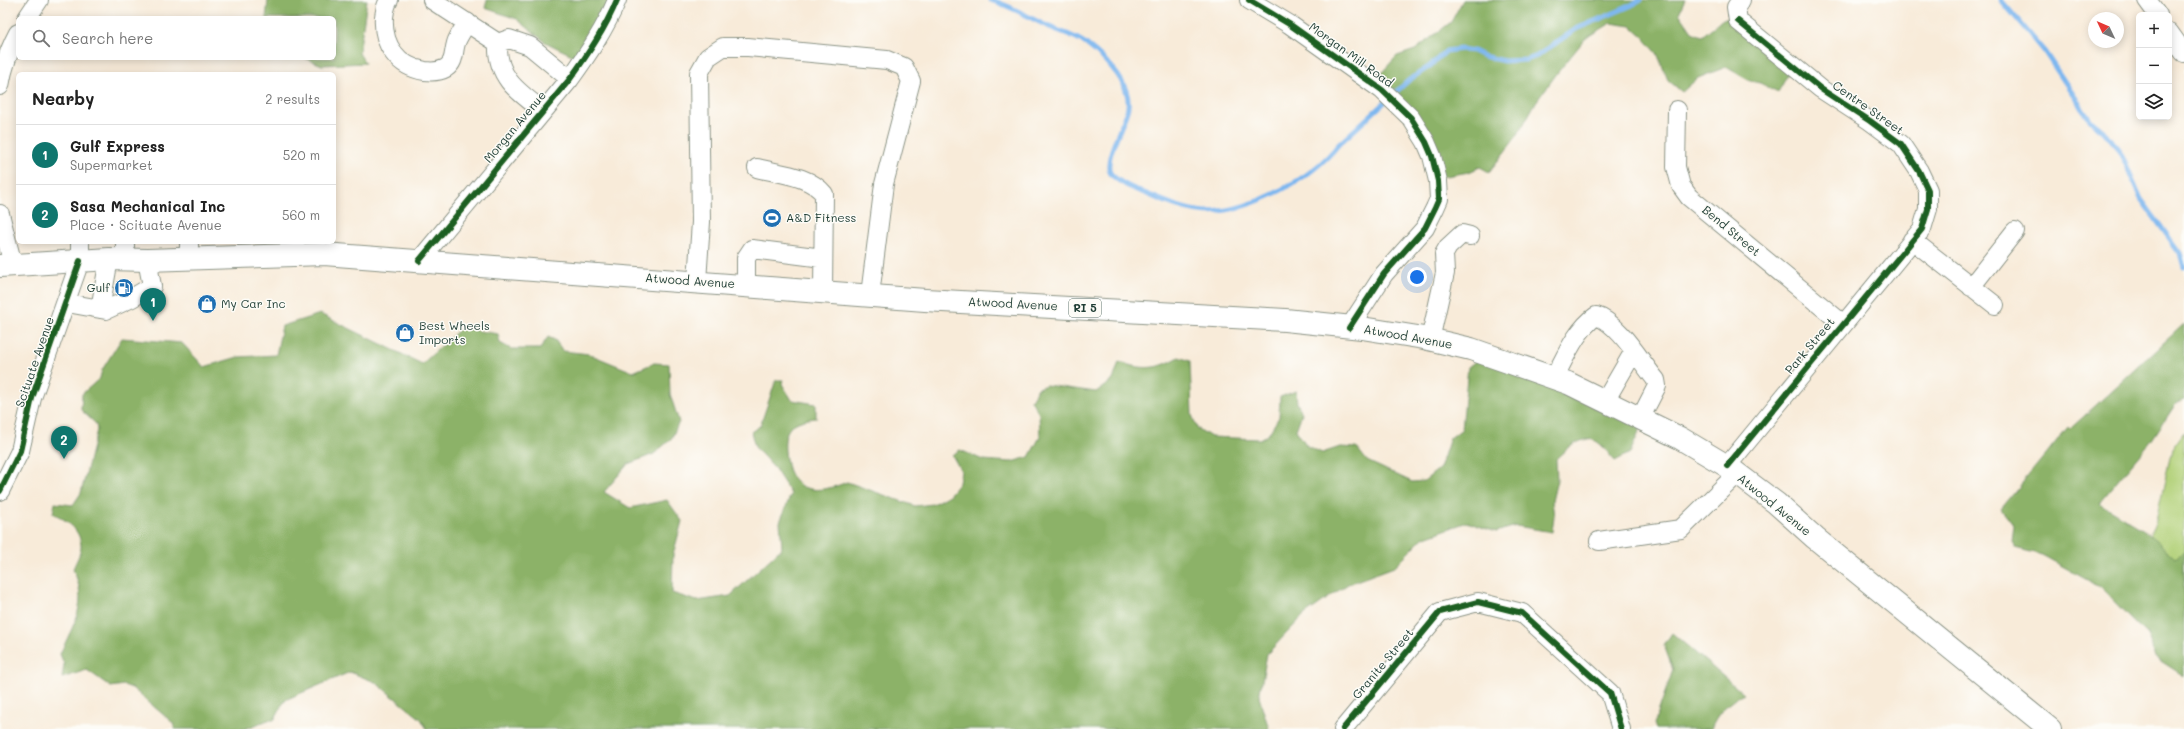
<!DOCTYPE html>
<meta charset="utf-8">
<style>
:root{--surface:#fff;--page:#f2f2f2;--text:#222;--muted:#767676;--line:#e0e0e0;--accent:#0f766e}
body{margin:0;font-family:Mali,sans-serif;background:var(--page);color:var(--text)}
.controls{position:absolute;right:12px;top:12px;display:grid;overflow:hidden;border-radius:6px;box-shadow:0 2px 10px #0003}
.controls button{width:36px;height:36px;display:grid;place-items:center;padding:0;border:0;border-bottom:1px solid var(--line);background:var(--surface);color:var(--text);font:20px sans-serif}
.compass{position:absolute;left:2088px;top:12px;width:36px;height:36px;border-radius:50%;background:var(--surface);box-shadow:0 2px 10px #0003;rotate:314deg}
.you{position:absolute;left:1417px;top:277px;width:14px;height:14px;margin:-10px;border:3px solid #fff;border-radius:50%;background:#1a73e8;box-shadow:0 0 0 6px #1a73e833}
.badge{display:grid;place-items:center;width:26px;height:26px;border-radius:50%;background:var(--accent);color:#fff;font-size:13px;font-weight:700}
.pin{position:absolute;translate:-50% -33px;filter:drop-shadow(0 1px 2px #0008)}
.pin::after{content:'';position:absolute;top:21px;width:14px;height:12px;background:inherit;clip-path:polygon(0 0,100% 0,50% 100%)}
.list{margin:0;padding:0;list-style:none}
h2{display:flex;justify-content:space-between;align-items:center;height:52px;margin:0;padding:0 16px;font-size:17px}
h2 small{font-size:13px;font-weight:400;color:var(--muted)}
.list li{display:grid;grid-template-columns:26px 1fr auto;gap:12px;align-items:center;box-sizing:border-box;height:60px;padding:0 16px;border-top:1px solid var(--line)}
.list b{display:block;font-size:15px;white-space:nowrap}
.list p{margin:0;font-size:13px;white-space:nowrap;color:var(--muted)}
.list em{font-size:13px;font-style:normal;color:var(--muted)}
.icon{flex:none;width:22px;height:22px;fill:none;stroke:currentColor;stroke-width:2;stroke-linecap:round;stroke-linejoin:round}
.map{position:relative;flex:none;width:2184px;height:729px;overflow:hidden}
.search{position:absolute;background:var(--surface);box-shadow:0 2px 10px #0003;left:16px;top:16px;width:320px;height:44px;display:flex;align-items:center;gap:10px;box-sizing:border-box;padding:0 14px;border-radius:6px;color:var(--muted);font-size:15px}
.panel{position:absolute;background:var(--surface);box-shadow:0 2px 10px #0003;left:16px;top:72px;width:320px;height:172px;border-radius:6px}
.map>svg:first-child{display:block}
.green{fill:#b1d077;stroke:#688656}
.forest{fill:#8cb268;stroke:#56784e}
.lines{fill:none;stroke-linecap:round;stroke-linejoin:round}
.stream{stroke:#7eb7ef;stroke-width:5}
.minor-casing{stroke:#8c9486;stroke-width:20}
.major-casing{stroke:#8c9486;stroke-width:24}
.minor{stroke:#fff;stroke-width:18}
.major{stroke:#fff;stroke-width:22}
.cycleway-casing{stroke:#fdfcf7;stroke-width:8}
.cycleway{stroke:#1b5e20;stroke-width:6}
.labels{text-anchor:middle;stroke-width:3;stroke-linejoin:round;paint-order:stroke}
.shield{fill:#fdfcf7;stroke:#62766e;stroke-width:1}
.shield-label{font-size:11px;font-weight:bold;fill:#1f3d34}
.street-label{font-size:12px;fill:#1f3d34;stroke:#fdfcf7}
.poi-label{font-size:12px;fill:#1f3d34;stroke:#fdfcf7;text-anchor:start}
</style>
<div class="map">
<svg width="2184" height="729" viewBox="0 0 2184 729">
<rect width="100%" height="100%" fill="#fdfcf7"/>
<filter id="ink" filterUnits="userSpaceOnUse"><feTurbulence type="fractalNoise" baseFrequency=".025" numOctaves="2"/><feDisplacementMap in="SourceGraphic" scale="8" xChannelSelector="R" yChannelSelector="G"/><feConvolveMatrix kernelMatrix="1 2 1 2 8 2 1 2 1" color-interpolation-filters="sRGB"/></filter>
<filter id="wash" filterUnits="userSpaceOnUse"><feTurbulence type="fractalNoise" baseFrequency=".012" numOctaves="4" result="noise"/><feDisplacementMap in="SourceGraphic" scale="16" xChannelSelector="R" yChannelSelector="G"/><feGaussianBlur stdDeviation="0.9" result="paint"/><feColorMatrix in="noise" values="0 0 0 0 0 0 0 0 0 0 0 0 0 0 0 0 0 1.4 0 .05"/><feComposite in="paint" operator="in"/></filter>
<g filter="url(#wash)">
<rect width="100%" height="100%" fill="#f8ebd9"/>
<path class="green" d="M2184,432V618L2141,553L2156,520L2172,449Z"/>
<path class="forest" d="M268,0H367L359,53L365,63L322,65L305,58H334V18H266Z
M487,0H616L578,58L545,42L517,19L485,8Z
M1463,0H1685L1679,13L1692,32L1702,36L1723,19L1734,18L1793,66L1778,92L1760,83L1750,81L1726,67L1698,78L1682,92L1668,80L1657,53L1644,38L1631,26L1611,23L1585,39L1558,72L1536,102L1517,136L1489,172L1480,167L1469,172L1440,177L1428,143L1373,82L1397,56L1415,50L1451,22Z
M320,314L422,364L461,328L498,334L500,343L511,349H540L548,337L555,340L563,351L589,354L633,372L654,363L669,364L670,394L679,422L671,439L654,454L628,464L604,492L630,508L667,500L682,521L673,555L672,593L697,601L730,596L782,548L780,522L791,494L775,469L755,447L751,432L760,426L776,380H783L782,384L792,400L816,404V418C787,421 782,432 786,459C791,495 819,494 847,482L915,506L933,504L949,495L959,483L961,471L952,455L960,450L983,460L1011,462L1029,457L1040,437L1039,414L1031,400L1038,388L1046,385L1096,392L1113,380L1119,362C1142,370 1158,370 1179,357L1190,361L1192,415L1197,428L1211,437L1260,439L1268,435L1279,417L1280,397L1296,391L1297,403L1302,413L1296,430L1307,446L1322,453L1340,447L1357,448L1367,461L1412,482L1424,481L1440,468L1450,438L1462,429L1468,367L1485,354L1643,423L1630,453L1615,461C1610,456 1606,449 1600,444C1586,431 1566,449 1556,459L1557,480L1552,501L1554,516L1552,532L1516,526L1496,532L1467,522L1423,538L1394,567L1348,584L1304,615L1267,654L1259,697L1269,729H427L421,719L375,682L350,672L285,700L274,720H268L245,729H175L173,723L132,688L124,685L111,687L87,670L62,678L64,664L60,654C74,623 89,603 73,569C75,563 82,552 81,545C80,529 66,520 53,513L55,503L73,505L81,493L97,430L96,424L81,410L82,394L100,378L102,370L122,338L182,343L204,367L238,357L276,355L282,326Z
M2184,324V399L2175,405L2151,441L2099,503L2144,530L2176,558L2184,552V676L2153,656L2152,646L2147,635L2100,587L2042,555L2015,548L2012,543L2014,526L2001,509L2068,427L2070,429Z
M1672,633L1744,694C1730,700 1715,715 1711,729H1656L1654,724L1673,670L1664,645Z"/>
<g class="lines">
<path class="stream" d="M990,0C1010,5 1026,16 1045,25C1057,31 1075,35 1086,44C1103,57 1131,82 1128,107C1126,122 1100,163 1112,175C1122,185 1137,190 1149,195C1168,203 1189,212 1210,212C1253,210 1312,179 1338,145L1409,80L1430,66L1446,51L1461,49L1473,51L1483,56L1504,61L1526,60L1537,56L1576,29L1630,6L1640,0
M2001,0L2044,51L2091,121L2107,134L2116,146L2125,162L2141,199L2180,253L2184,267"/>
</g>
</g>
<g filter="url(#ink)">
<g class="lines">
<defs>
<path id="minor" d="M389,0C385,6 385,11 384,17C382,45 398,67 425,71C433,72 439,72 446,68C455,62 453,53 456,43C458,36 464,29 467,22
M432,0L498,43
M1249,0L1289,24L1382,90L1411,118L1426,142L1432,156L1438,181L1439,199L1435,208L1425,228L1384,274L1349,328
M2147,0L2158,15
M27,18L39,0
M2169,32L2184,53
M0,86C3,67 9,50 18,33
M542,110C518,92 496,77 498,43L509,39L530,46L570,79
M1677,110L1676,167L1681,186L1689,197L1843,324
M757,168C779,174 809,175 824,194L823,292
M0,214L13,265
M1912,240L1995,305
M125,242V259
M189,242V257
M419,261L570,79C588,54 605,29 617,0
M697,281L701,222L699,73L708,57L723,47H748L887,60L904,67L911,81L884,184L870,295
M746,285V258L752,249L823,258
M1971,287L2015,231
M67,303L106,310L132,298L152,286L147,260
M100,309L109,259
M1430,340L1445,273L1444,254L1448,247L1462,234L1470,236
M1554,378C1565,358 1576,330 1596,316C1618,322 1641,362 1656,380L1657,386L1640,419
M1605,401L1634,351
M1727,466L1922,229L1928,209V190L1919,171L1901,144L1870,121L1821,89L1738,21L1736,7L1741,0
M0,491L20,451L32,398L80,261V242
M1599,541L1681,529L1737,474
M1343,729L1440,612L1478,602L1522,613L1610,693L1621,729"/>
<path id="major" d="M0,266L109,259L147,260L324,254L925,300L1285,320L1362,328L1424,338L1471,349L1568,383L1680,438L1727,466L1776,503L1815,538L2050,729"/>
</defs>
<use href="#minor" class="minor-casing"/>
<use href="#major" class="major-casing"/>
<use href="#minor" class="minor"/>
<use href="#major" class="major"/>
<defs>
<path id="cycleway" d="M1249,0L1289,24L1382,90L1411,118L1426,142L1432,156L1438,181L1439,199L1435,208L1425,228L1384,274L1349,328
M419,261L570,79C588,54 605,29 617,0
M1727,466L1922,229L1928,209V190L1919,171L1901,144L1870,121L1821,89L1738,21
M0,491L20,451L32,398L80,261
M1343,729L1440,612L1478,602L1522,613L1610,693L1621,729"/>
</defs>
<use href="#cycleway" class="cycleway-casing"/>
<use href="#cycleway" class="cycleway"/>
</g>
</g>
<defs>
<symbol id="stadium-disc" viewBox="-11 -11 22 22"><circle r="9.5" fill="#1f6fb2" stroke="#fdfcf7"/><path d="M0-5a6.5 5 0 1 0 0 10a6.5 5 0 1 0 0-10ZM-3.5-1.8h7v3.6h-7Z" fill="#fff"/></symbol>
<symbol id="fuel-disc" viewBox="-11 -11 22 22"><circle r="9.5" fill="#1f6fb2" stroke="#fdfcf7"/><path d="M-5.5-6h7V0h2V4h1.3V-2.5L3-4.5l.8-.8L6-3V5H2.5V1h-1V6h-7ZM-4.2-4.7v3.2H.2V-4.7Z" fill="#fff"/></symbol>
<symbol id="shop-disc" viewBox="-11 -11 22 22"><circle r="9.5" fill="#1f6fb2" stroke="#fdfcf7"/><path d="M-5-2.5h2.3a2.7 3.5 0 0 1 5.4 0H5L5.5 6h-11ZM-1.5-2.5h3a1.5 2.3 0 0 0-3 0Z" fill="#fff"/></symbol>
</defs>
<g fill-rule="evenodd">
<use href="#stadium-disc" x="761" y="207" width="22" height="22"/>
<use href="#fuel-disc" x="113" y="277" width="22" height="22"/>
<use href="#shop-disc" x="196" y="293" width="22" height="22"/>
<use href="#shop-disc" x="394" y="322" width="22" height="22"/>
</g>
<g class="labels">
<rect class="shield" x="1069" y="299" width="32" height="18" rx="3"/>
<g class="shield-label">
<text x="1085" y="312">RI 5</text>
</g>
<g class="street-label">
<text transform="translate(1351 55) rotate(36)" y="4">Morgan Mill Road</text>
<text transform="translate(1868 108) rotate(35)" y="4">Centre Street</text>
<text transform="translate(515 127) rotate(-50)" y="4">Morgan Avenue</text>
<text transform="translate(1731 231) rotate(40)" y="4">Bend Street</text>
<text transform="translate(690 281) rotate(4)" y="4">Atwood Avenue</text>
<text transform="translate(1013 304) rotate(3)" y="4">Atwood Avenue</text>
<text transform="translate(1408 337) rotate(10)" y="4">Atwood Avenue</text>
<text transform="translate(1810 346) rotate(-50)" y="4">Park Street</text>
<text transform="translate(35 362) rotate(-71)" y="4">Scituate Avenue</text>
<text transform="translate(1774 505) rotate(39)" y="4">Atwood Avenue</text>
<text transform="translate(1383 664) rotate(-50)" y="4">Granite Street</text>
</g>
<g class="poi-label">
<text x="786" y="222">A&amp;D Fitness</text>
<text x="110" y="292" text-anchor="end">Gulf</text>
<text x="221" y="308">My Car Inc</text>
<text x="419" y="330">Best Wheels<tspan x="419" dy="14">Imports</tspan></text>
</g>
</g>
</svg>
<div class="controls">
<button>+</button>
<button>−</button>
<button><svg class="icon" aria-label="layers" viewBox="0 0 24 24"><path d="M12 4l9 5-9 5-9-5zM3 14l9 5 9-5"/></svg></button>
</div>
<svg class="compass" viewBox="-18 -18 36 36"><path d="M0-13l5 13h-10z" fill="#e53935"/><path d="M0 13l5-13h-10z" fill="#767676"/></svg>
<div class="you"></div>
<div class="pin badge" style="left:153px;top:321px">1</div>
<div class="pin badge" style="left:64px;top:459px">2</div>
<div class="search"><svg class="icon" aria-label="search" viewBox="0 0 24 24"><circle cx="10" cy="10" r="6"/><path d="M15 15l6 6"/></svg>Search here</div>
<section class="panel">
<h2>Nearby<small>2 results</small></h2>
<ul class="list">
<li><span class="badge">1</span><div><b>Gulf Express</b><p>Supermarket</p></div><em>520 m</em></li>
<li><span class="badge">2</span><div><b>Sasa Mechanical Inc</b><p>Place · Scituate Avenue</p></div><em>560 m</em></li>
</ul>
</section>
</div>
